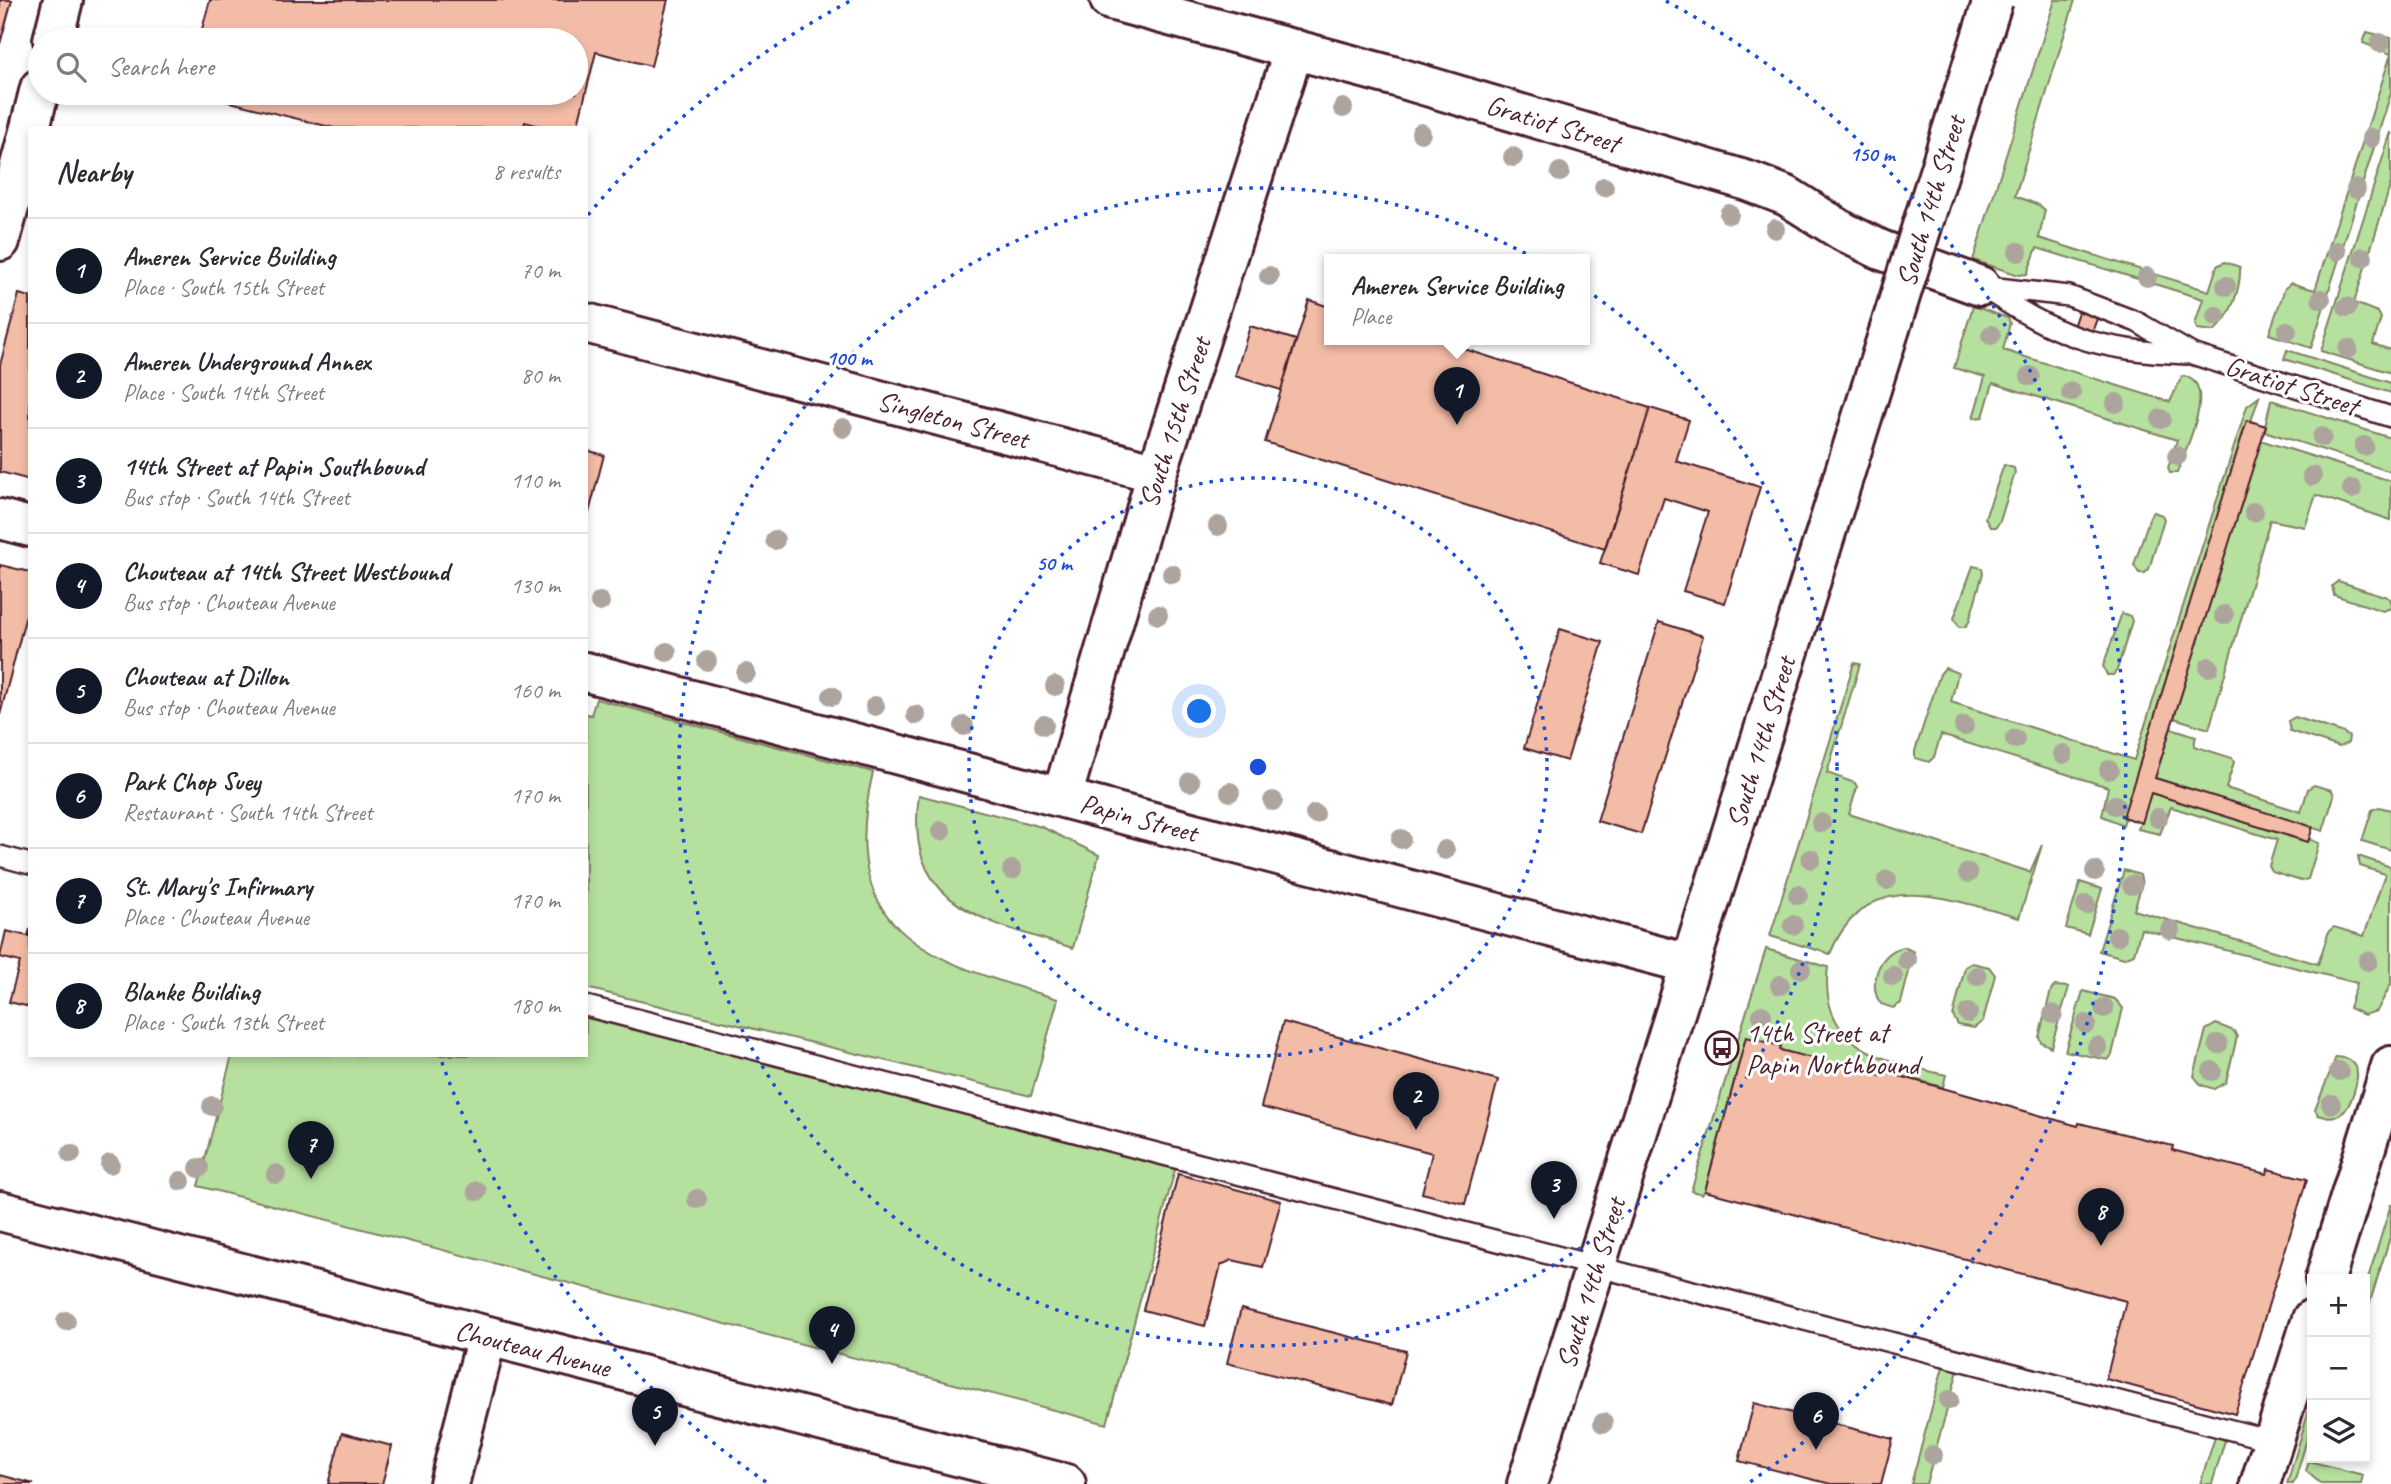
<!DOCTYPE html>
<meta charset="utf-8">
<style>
:root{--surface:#fff;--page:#f2f2f3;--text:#2b2b33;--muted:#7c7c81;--line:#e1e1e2;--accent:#111827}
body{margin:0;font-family:Caveat,sans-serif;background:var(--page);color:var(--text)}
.controls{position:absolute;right:21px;bottom:21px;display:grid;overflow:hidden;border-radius:0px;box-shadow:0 4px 10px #0003}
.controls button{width:63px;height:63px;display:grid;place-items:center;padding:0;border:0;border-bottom:2px solid var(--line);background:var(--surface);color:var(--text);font:35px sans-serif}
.you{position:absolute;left:1200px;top:712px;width:24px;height:24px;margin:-18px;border:5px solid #fff;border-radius:50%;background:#1a73e8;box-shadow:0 0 0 10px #1a73e833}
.badge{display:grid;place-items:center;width:46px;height:46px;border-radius:50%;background:var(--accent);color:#fff;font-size:23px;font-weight:700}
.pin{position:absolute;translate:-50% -58px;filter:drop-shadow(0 2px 4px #0008)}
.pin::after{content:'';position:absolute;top:37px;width:24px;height:21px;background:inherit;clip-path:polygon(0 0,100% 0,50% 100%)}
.popup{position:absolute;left:1324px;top:254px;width:266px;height:91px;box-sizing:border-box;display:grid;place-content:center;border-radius:0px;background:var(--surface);filter:drop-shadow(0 2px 5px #0005);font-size:23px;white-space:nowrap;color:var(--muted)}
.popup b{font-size:26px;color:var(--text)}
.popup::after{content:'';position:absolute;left:50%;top:100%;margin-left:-14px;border:14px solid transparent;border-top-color:var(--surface)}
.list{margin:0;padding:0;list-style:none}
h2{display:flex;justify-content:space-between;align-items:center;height:91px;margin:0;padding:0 28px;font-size:30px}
h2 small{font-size:23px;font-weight:400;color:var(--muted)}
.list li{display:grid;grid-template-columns:46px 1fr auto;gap:21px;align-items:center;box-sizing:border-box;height:105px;padding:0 28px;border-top:2px solid var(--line)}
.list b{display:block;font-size:26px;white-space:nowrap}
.list p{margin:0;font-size:23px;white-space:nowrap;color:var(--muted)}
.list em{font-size:23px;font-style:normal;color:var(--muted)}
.icon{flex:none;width:38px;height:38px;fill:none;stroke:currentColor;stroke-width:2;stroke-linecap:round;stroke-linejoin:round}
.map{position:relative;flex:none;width:2391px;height:1484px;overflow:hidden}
.search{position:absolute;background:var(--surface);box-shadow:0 4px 10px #0003;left:28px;top:28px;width:560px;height:77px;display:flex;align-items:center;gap:18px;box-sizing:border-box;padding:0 24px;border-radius:38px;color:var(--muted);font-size:26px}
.panel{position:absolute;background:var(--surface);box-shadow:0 4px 10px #0003;left:28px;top:126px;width:560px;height:931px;border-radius:0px}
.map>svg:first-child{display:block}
.green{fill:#b5e09d;stroke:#808064;stroke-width:2}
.building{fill:#f3bca6;stroke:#4a1f2b;stroke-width:2}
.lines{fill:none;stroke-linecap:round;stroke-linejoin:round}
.service-casing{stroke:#4a1f2b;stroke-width:24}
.minor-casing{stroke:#4a1f2b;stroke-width:44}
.secondary-casing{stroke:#4a1f2b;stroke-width:44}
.service{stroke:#fff;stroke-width:19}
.minor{stroke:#fff;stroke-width:38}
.secondary{stroke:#fff;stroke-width:38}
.secondary-bridge-casing{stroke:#4a1f2b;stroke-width:44;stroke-linecap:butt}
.secondary-bridge{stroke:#fff;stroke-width:38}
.tree{fill:#ada49d}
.ring{fill:none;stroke:#1d4ed8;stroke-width:3.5;stroke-dasharray:3.5 7}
.labels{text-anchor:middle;stroke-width:6;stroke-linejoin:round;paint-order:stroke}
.street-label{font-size:28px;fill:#4a1f2b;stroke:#fff}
.poi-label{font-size:28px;fill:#4a1f2b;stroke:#fff;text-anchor:start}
.centre{fill:#1d4ed8;stroke:#fff;stroke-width:3.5}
.ring-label{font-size:21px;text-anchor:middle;font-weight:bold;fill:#1d4ed8;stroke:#fff;stroke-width:6;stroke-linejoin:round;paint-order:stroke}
</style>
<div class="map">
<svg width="2391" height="1484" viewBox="0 0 2391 1484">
<rect width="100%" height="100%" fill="#fff"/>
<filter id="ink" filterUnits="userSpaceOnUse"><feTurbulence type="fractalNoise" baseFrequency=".0143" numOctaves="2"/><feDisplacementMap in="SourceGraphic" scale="14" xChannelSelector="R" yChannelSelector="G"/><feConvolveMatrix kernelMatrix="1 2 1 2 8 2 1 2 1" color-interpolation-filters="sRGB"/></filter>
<g filter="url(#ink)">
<path class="green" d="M2055,0H2075L2015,196L2039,205L2045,210L2039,238L2209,291L2217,266L2225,262L2240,267C2241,288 2231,318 2214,331L2197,329L2195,324L2203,299L2037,248L2027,274L2019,275L1973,260Z
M2367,32L2391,38V93L2311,348L2269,334L2285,288L2291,283L2315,290L2391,54L2363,43Z
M2391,132V183L2354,303L2378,312L2381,318L2373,344L2391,350V373L2321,351Z
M1973,306L2008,318L2010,323L2003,350L2170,402L2182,376C2220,380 2185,450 2177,473H2170L2168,468L2177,440L1993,383L1983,417L1973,418L1985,377L1954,368Z
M2287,350L2391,383V393L2284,359Z
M2259,397L2251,421L2247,420L2123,825L2102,816L2108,787L1941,735L1934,757L1929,762L1915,758V751L1940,674L1945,668L1958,673L1951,702L2134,760L2247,406Z
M2271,400L2391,438V472L2264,431Z
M2260,440L2391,481V520L2316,495L2305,527L2270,520L2209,729L2174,718Z
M2004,465L2014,468L2015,473L2000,521L1996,527H1990L1985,518Z
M2154,512L2162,515L2164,519L2149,569L2145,573H2139L2134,565L2150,516Z
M1973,566L1982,568L1983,573L1969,622L1965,627H1959L1954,618Z
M2338,581L2387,597L2391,600V608L2383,611L2334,595L2332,586Z
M2122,613L2130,616L2132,621L2117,670L2113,675H2107L2103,666Z
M1854,663L1860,664L1827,773L1855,783L1857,787L1849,814L2030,872L2042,845L2019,918C1947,899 1867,863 1830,954L1770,936Z
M596,699L873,772C835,936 927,959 1058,999L1031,1096L586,988V714L591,715Z
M2295,717L2344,733L2349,737L2348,743L2339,747L2290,731L2288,721Z
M2171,728L2196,736L2194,746L2232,758L2234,762L2226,788L2301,812L2308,789L2314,785L2332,790L2334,796L2323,831L2155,778Z
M2151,793L2307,842L2309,839L2319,843L2308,879L2301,881L2272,872L2269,866L2277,840L2171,807L2160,834L2138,829Z
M919,795L1042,827L1099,855L1073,948C986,921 903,908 919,795Z
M2379,807L2391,810V850L2362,841L2372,810Z
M2358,856L2391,867V984L2377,1011L2364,1015L2349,1008L2357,983L2141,929L2134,954L2124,958L2099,951L2124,870L2140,875L2142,884L2134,910L2318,964L2329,931L2334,927L2364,936L2385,874L2360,866Z
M2080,882L2102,889L2088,934L2066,928Z
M1904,947L1914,952L1901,1003L1893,1008L1881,1004C1866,985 1880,950 1904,947Z
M1766,949L1828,967C1818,1048 1884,1061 1946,1075L1943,1087L1883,1071L1881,1076L1780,1050L1746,1037L1705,1191L1702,1194L1691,1191Z
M1972,963L1989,967L1995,975L1983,1021L1974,1028L1958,1025L1953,1016L1965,967Z
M2055,986L2069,987L2051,1047L2041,1042L2039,1037L2051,990Z
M2083,991L2115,999L2123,1008L2112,1055L2108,1060L2065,1051Z
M586,1018L1176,1166L1107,1424L198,1186L232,1055H586Z
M2216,1024L2234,1031L2237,1037L2226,1082L2214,1089L2201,1085L2194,1076L2206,1030Z
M2336,1057C2343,1058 2352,1059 2356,1067C2360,1078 2351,1108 2341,1114C2334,1118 2325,1117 2318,1115L2315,1110Z
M2391,1204V1234L2365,1318V1288Z
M1944,1363L1959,1367L1926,1484H1911Z
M2312,1399V1422L2296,1477L2292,1484H2287Z
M2216,1434L2226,1437L2212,1484H2200Z
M2309,1461L2363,1475L2361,1484H2321L2306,1471Z"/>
<path class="building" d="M0,0H12L0,44Z
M210,0H668L651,66L596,52L577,128H547L525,122L524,128H334L194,93H576V40H199Z
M19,294L30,297V480L0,472V365Z
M1309,300L1329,307V339H1433L1650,408L1605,549L1265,442Z
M2079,309L2098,316L2092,332L2073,327Z
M1250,326L1296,340L1281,390L1235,376Z
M1650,408L1689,420L1676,461L1760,487L1725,603L1683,591L1708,512L1664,498L1639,575L1600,563Z
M2247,420L2266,426L2155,778L2313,827L2308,842L2151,793L2142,823L2123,817Z
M586,450L604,455L586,524Z
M0,565L30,572V600L0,715Z
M1659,622L1703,636L1641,834L1597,821Z
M1560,629L1603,642L1567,761L1524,748Z
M30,929V1007L9,1002L20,962L0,957L6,931L28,936Z
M1283,1022L1498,1080L1465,1204L1422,1193L1432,1153L1261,1107Z
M1746,1037L1781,1046L1780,1050L1881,1076L1882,1071L2078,1126L2079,1123L2173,1146L2172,1150L2267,1174L2268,1169L2307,1179L2235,1414L2106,1379L2126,1301L1705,1191Z
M1178,1174L1281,1201L1263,1267L1232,1260L1221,1265L1205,1326L1143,1310Z
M1241,1309L1406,1351L1392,1405L1227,1363Z
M1754,1403L1893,1439L1881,1484H1831L1739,1461Z
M342,1433L392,1446L382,1484H328Z
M0,1475L34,1484H0Z"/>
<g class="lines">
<defs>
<path id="service" d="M1980,286L2069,296L2137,322L2192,354L2391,417
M1981,286C2058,337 2095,350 2187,354
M0,856L30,864
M586,1006L2274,1441"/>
<path id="minor" d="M1110,0L1393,76L1748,181L1787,196L1844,232L1881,250L1980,286
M53,40L63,0
M30,128L40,88
M0,241L30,128
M586,323L1157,473
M0,519L30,527
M586,672L1690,964
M1062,797L1157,473L1294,49
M2325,1279L2391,1066
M449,1484L487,1336
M2260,1484L2312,1319"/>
<path id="secondary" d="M0,1211L1066,1484
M1527,1484L1790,647"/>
</defs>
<use href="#service" class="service-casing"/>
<use href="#minor" class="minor-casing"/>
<use href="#secondary" class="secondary-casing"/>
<use href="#service" class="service"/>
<use href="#minor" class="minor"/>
<use href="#secondary" class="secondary"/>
<defs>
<path id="secondary-bridge" d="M1790,647L1993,0"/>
</defs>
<use href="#secondary-bridge" class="secondary-bridge-casing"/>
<use href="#secondary-bridge" class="secondary-bridge"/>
</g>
<g class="tree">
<circle cx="2380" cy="43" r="10"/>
<circle cx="1343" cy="108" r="10"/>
<circle cx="1421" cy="133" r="10"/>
<circle cx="2371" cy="138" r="10"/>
<circle cx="1513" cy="157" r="10"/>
<circle cx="1560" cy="172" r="10"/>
<circle cx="1604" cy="187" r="10"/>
<circle cx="2356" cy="189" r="10"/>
<circle cx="1729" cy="214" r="10"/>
<circle cx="1775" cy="229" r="10"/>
<circle cx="2337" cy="251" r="10"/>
<circle cx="2018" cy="252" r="10"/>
<circle cx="2363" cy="257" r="10"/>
<circle cx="1269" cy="276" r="10"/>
<circle cx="2147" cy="277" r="10"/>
<circle cx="2226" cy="286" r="10"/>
<circle cx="2321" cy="299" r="10"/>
<circle cx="2347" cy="307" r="10"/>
<circle cx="2216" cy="316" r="10"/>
<circle cx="2287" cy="331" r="10"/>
<circle cx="1991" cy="335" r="10"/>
<circle cx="2348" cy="349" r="10"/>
<circle cx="2030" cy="376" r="10"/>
<circle cx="2071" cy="392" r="10"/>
<circle cx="2116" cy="403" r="10"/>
<circle cx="2161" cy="419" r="10"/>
<circle cx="843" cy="428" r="10"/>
<circle cx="2322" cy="437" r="10"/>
<circle cx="2364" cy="446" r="10"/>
<circle cx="2177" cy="456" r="10"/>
<circle cx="2312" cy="476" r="10"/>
<circle cx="2352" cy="489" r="10"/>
<circle cx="2254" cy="512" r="10"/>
<circle cx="1218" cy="526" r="10"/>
<circle cx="775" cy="540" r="10"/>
<circle cx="1172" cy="574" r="10"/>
<circle cx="600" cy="602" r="10"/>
<circle cx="1158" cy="615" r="10"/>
<circle cx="2224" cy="615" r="10"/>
<circle cx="667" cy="652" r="10"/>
<circle cx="707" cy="661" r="10"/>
<circle cx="2209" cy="667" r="10"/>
<circle cx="746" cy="673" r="10"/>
<circle cx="1055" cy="686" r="10"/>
<circle cx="832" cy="696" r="10"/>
<circle cx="875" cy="706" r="10"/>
<circle cx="916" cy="715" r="10"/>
<circle cx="1044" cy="725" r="10"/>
<circle cx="964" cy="726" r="10"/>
<circle cx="1964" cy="726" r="10"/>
<circle cx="2015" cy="739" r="10"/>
<circle cx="2063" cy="754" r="10"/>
<circle cx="2109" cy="770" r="10"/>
<circle cx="1190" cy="782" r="10"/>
<circle cx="1230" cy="792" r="10"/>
<circle cx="1273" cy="801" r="10"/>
<circle cx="2115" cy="805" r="10"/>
<circle cx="1315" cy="814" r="10"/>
<circle cx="2158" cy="818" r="10"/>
<circle cx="1821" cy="823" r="10"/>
<circle cx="941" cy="831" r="10"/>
<circle cx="1401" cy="839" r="10"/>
<circle cx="1445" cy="850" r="10"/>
<circle cx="1811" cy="859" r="10"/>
<circle cx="1012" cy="870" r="10"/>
<circle cx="2095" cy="871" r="10"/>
<circle cx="1968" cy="873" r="10"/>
<circle cx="1887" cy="880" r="10"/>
<circle cx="2132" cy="885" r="10"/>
<circle cx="1798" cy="895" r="10"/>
<circle cx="2086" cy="905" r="10"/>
<circle cx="1793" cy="925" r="10"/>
<circle cx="2170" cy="930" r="10"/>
<circle cx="2117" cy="936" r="10"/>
<circle cx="1907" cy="960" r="10"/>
<circle cx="2368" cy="961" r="10"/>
<circle cx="1801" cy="969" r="10"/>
<circle cx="1893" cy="976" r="10"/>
<circle cx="1977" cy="976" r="10"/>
<circle cx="1780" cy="985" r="10"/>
<circle cx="2104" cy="1008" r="10"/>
<circle cx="1968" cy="1013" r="10"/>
<circle cx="2053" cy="1014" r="10"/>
<circle cx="1762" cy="1015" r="10"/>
<circle cx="2086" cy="1024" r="10"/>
<circle cx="2218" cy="1044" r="10"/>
<circle cx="2097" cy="1047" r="10"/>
<circle cx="2212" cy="1071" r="10"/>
<circle cx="2339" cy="1071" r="10"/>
<circle cx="2331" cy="1104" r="10"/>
<circle cx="212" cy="1106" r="10"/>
<circle cx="71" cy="1154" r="10"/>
<circle cx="110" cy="1164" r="10"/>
<circle cx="199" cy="1168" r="10"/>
<circle cx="276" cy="1174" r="10"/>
<circle cx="181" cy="1181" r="10"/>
<circle cx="477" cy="1191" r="10"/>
<circle cx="697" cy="1199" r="10"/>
<circle cx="66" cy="1321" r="10"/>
<circle cx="1949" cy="1400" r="10"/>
<circle cx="1603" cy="1423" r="10"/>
<circle cx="1933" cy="1455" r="10"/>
</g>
</g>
<g class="ring">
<circle cx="1258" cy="767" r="289"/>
<circle cx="1258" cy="767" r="579"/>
<path d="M766 1482A868 868 0 0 1 440 1057M588 215A868 868 0 0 1 850 1M1666 1A868 868 0 0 1 1750 1482"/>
</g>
<defs>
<symbol id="bus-ring" viewBox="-11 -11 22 22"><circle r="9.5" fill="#fff" stroke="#4a1f2b" stroke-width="1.5"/><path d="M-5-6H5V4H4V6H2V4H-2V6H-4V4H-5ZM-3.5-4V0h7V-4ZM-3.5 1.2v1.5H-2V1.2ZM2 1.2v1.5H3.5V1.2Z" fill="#4a1f2b"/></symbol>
</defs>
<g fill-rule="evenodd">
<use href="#bus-ring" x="1703" y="1029" width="38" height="38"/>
</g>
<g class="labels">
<g class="street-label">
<text transform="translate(1553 123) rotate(17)" y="10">Gratiot Street</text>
<text transform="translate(1930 201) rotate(-73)" y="10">South 14th Street</text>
<text transform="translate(2292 385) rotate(18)" y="10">Gratiot Street</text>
<text transform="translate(953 419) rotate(15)" y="10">Singleton Street</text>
<text transform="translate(1174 422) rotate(-72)" y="10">South 15th Street</text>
<text transform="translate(1760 742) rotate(-73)" y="10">South 14th Street</text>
<text transform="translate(1139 817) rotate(15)" y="10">Papin Street</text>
<text transform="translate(1590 1283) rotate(-73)" y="10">South 14th Street</text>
<text transform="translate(533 1348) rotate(14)" y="10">Chouteau Avenue</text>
</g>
<g class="poi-label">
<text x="1746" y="1042">14th Street at<tspan x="1746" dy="32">Papin Northbound</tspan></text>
</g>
</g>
<circle cx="1258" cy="767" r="10" class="centre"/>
<g class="ring-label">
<text x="1872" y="161">150 m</text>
<text x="849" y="365">100 m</text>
<text x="1054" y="570">50 m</text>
</g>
</svg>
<div class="controls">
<button>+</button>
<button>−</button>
<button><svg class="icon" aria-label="layers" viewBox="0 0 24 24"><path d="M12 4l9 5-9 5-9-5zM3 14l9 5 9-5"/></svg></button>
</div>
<div class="you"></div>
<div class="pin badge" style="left:1457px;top:425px">1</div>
<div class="popup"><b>Ameren Service Building</b>Place</div>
<div class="pin badge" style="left:1416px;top:1130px">2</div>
<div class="pin badge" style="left:1554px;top:1219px">3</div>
<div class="pin badge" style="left:832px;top:1364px">4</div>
<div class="pin badge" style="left:655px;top:1446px">5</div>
<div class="pin badge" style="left:1816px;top:1450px">6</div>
<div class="pin badge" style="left:311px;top:1179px">7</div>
<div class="pin badge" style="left:2101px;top:1246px">8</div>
<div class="search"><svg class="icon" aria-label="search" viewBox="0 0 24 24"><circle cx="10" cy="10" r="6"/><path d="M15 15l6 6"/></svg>Search here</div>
<section class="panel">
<h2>Nearby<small>8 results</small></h2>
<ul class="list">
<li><span class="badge">1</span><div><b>Ameren Service Building</b><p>Place · South 15th Street</p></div><em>70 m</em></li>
<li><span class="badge">2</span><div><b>Ameren Underground Annex</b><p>Place · South 14th Street</p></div><em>80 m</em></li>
<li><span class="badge">3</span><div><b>14th Street at Papin Southbound</b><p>Bus stop · South 14th Street</p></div><em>110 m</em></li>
<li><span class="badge">4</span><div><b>Chouteau at 14th Street Westbound</b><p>Bus stop · Chouteau Avenue</p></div><em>130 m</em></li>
<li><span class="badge">5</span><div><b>Chouteau at Dillon</b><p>Bus stop · Chouteau Avenue</p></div><em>160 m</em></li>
<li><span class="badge">6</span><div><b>Park Chop Suey</b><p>Restaurant · South 14th Street</p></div><em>170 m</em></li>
<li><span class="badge">7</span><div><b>St. Mary's Infirmary</b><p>Place · Chouteau Avenue</p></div><em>170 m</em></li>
<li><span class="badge">8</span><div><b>Blanke Building</b><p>Place · South 13th Street</p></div><em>180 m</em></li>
</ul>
</section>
</div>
